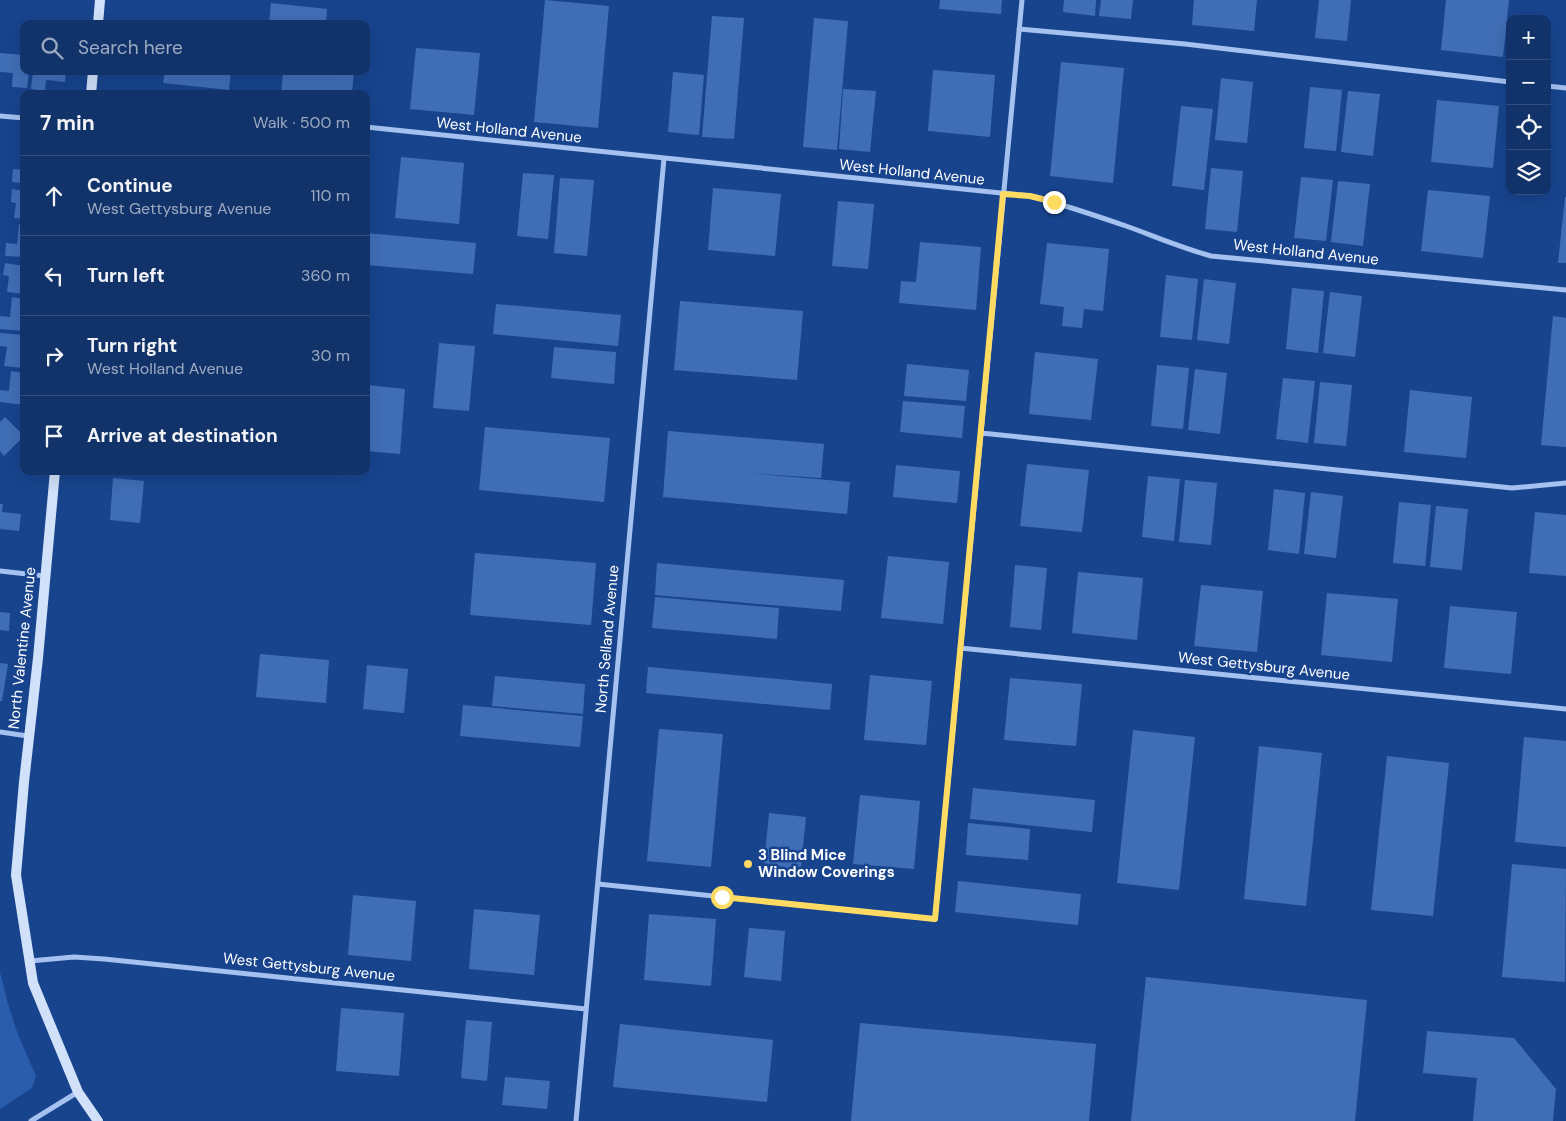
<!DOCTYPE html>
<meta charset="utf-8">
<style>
:root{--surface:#12336a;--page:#1f3f72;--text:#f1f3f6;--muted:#9caac1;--line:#314e7e}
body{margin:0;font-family:"DM Sans",sans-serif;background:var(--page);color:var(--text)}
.controls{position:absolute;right:15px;top:15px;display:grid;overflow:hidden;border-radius:10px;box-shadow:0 5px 20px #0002}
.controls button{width:45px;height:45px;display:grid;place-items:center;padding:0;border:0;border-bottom:1px solid var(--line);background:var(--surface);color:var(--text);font:25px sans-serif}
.stop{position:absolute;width:15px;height:15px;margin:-11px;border:4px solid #ffdb62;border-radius:50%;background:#fff}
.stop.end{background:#ffdb62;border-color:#fff;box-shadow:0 1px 5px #0008}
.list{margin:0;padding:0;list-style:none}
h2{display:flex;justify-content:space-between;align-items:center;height:65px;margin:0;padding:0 20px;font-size:21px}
h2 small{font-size:16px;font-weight:400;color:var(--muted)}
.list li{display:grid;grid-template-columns:32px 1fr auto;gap:15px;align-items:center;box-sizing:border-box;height:80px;padding:0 20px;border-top:1px solid var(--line)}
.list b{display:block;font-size:19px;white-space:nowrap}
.list p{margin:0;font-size:16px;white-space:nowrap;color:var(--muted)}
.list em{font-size:16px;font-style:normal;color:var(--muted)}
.icon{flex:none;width:28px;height:28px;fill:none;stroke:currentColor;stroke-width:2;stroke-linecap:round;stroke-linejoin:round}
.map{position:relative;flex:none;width:1566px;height:1121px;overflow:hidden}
.search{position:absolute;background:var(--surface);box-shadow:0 5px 20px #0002;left:20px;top:20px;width:350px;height:55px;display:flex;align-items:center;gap:12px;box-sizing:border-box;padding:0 18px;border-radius:10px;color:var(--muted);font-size:19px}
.panel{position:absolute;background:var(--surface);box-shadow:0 5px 20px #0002;left:20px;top:90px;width:350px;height:385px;border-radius:10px}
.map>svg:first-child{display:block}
.green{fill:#2a5dac}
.building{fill:#406eb6}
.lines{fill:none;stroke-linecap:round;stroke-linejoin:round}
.street{stroke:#a4c1ef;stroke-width:5}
.secondary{stroke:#d1e1fa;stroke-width:10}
.route{stroke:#ffdb62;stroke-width:6}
.poi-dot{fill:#ffdb62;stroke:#18448e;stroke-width:2}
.labels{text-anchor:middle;stroke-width:5;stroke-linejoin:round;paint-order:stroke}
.street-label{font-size:15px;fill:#fff;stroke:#18448e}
.poi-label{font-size:15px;font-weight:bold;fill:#fff;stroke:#18448e;text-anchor:start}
</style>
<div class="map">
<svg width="1566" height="1121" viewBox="0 0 1566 1121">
<rect width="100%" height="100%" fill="#18448e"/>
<path class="green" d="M0,972L8,1004L17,1032L36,1076L32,1088L0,1109Z"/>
<path class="building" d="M545,0L609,6L598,128L534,122Z
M940,0H1002L1001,14L939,9Z
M1064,0H1096L1095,16L1063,12Z
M1101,0H1133L1131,19L1099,16Z
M1194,0H1257L1254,31L1192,25Z
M1319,0H1351L1347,41L1315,38Z
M1446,0H1509L1503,57L1441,50Z
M271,3L327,9L326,24H269Z
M712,16L744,18L734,139L702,137Z
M814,18L848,21L837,150L803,147Z
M416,48L480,53L474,115L410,109Z
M0,53L24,55V71H29L27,88L12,87L13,73L0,72Z
M1061,62L1124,68L1113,183L1050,176Z
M933,70L995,75L990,137L928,131Z
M33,71H66L65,82L46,80L45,91L31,89Z
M165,71H231L229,90L163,83Z
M283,71H354L352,94H281Z
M673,72L704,75L699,135L668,132Z
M1221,78L1253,82L1247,143L1215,140Z
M1310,87L1342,90L1336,151L1304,148Z
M843,89L876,91L870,152L839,149Z
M1348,91L1380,94L1373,156L1341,152Z
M1437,100L1499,106L1493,168L1431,162Z
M1181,106L1213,109L1204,190L1172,186Z
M401,157L464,163L459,224L395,218Z
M1211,168L1243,171L1237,232L1205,229Z
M13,169L24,170V183L12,182Z
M523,173L554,175L548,239L517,236Z
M1301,177L1333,180L1326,241L1294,238Z
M560,178L594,180L587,256L554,253Z
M1338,181L1370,184L1363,246L1331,242Z
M713,188L781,194L775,256L708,250Z
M12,189L24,191V219L14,218L16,203L11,202Z
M1428,190L1490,196L1483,258L1421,251Z
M1565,197H1566V263H1558Z
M838,201L874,204L868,269L832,266Z
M19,224H24V257L5,256L6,243L17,244Z
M366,233L476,243L473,274L366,265Z
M920,242L981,247L976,310L899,303L901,281L916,282Z
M1047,243L1109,249L1103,311L1084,309L1082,328L1062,326L1064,307L1040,304Z
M5,263L24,266V294L7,292L9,276L3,275Z
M1166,275L1198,279L1192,340L1160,337Z
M1204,279L1236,283L1229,344L1197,340Z
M1292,288L1324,291L1318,353L1286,349Z
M1330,292L1362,296L1355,357L1323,353Z
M12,297L24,299V331L0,329V316L10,317Z
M680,301L803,311L797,380L674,370Z
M496,304L621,315L618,346L493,334Z
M1553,316L1566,318V447L1541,445Z
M0,333L24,335V368L4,366L7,347L0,346Z
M439,343L475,346L469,411L433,408Z
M554,347L616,352L614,384L551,378Z
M1035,352L1098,359L1091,420L1029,414Z
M907,364L969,370L966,401L904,396Z
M1157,365L1189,368L1183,429L1151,426Z
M1195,369L1227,373L1220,434L1188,430Z
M11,371L24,373V405L0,402V390L9,391Z
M1283,378L1315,381L1308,443L1276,439Z
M1320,382L1352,385L1346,446L1314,443Z
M368,385L405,389L400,454L366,451Z
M1410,390L1472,397L1466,458L1404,452Z
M903,401L965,406L962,438L900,432Z
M5,417L24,436L4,456L0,451V422Z
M485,427L610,438L604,502L479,490Z
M668,431L824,444L821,478L749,473L850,482L847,514L663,497Z
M1027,464L1089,470L1082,532L1020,526Z
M896,465L960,471L957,503L893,497Z
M1148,476L1180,479L1174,541L1142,537Z
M113,478L144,481L140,523L110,520Z
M1185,480L1217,483L1211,545L1179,542Z
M1274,489L1305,493L1299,554L1268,550Z
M1311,492L1343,496L1336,558L1304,554Z
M1399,502L1431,505L1425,566L1393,563Z
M0,504H3L2,512L21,514L19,531L0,529Z
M1436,506L1468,509L1462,570L1430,567Z
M1535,512L1566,515V576L1529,573Z
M475,553L596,563L591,625L470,615Z
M888,556L949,562L943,624L881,618Z
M657,563L844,580L841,611L655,595Z
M1015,565L1047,568L1041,630L1010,627Z
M1078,572L1143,578L1137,640L1072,633Z
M1201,585L1263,591L1257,652L1194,646Z
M1327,593L1398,599L1392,662L1321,655Z
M655,597L779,608L777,639L652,628Z
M1450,606L1517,612L1511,674L1444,668Z
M0,612L10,613L9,631L0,630Z
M260,654L329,660L326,703L256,697Z
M0,663L8,664L2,701H0Z
M367,665L408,669L404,713L363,709Z
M648,667L832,684L830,710L646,693Z
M870,675L932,681L926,745L864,740Z
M495,676L585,684L583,714L492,706Z
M1010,678L1082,684L1076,746L1004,740Z
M463,705L583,716L580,747L460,736Z
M659,729L723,734L711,867L647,861Z
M1133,730L1195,737L1179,890L1117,883Z
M1524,737L1566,741V847L1515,842Z
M1259,746L1322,753L1306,906L1244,899Z
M1387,756L1449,763L1433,916L1371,910Z
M973,788L1095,800L1092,832L970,819Z
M860,795L920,801L914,869L853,864Z
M769,813L806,817L800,877L763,874Z
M968,823L1030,829L1028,860L966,855Z
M1512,864L1566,869L1565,982L1502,977Z
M958,881L1081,894L1078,925L955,912Z
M353,895L416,901L411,961L348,955Z
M474,909L540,915L534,975L469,969Z
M649,914L716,919L711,986L644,980Z
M749,928L785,931L781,981L744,977Z
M1146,977L1367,1000L1355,1121H1131Z
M341,1008L404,1013L399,1076L336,1071Z
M466,1020L492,1022L487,1081L461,1078Z
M860,1023L1096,1044L1089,1121H851Z
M620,1024L773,1040L767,1102L613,1087Z
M1427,1031L1514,1038L1556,1089L1553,1121H1473L1477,1078L1423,1073Z
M505,1077L550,1081L547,1109L502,1105Z"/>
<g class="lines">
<path class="street" d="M1019,29L1185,44L1510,82
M1547,86L1566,88
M0,116L24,118
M366,127L1030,196C1062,204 1094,215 1126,226C1154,236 1182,248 1211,256L1566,290
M981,433L1512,488L1566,483
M0,571L45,576
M960,648L1566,709
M0,732L28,736
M598,884L935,919L1022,0
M30,961L74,957L104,959L586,1009
M31,1121L78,1092
M576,1121L664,158"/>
<path class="secondary" d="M98,24L100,0
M91,94L93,71
M55,471L38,658L24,782L16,875L33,983L78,1092L98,1121"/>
</g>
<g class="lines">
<path class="route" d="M722,897L935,919L1003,194L1030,196L1054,202"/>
</g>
<circle class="poi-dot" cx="748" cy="864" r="5"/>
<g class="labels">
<g class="street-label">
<text transform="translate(509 130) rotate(6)" y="5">West Holland Avenue</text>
<text transform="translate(912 172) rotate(6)" y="5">West Holland Avenue</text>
<text transform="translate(1306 252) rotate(6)" y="5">West Holland Avenue</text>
<text transform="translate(607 639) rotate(-85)" y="5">North Selland Avenue</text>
<text transform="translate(22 648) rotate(-84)" y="5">North Valentine Avenue</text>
<text transform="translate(1264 666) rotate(6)" y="5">West Gettysburg Avenue</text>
<text transform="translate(309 967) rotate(6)" y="5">West Gettysburg Avenue</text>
</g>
<g class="poi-label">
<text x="758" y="860">3 Blind Mice<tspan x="758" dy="17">Window Coverings</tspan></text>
</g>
</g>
</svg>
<div class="controls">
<button>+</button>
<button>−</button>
<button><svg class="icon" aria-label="locate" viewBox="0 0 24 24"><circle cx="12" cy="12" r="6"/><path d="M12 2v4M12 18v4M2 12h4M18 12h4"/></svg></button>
<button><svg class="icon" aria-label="layers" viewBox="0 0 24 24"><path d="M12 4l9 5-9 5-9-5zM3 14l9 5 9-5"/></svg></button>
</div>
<div class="stop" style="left:722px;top:897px"></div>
<div class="stop end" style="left:1054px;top:202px"></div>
<div class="search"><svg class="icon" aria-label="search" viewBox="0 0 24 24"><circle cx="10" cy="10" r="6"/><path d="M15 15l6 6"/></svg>Search here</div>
<section class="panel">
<h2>7 min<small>Walk · 500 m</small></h2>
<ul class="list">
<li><svg class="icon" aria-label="ahead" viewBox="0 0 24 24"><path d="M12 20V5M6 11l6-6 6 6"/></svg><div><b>Continue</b><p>West Gettysburg Avenue</p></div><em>110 m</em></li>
<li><svg class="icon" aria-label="left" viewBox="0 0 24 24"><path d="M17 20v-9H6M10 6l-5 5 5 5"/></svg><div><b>Turn left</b></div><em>360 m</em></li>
<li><svg class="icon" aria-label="right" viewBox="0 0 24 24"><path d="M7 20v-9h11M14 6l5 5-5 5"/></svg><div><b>Turn right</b><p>West Holland Avenue</p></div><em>30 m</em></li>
<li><svg class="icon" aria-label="arrive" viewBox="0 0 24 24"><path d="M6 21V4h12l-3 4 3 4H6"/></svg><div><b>Arrive at destination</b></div></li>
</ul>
</section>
</div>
